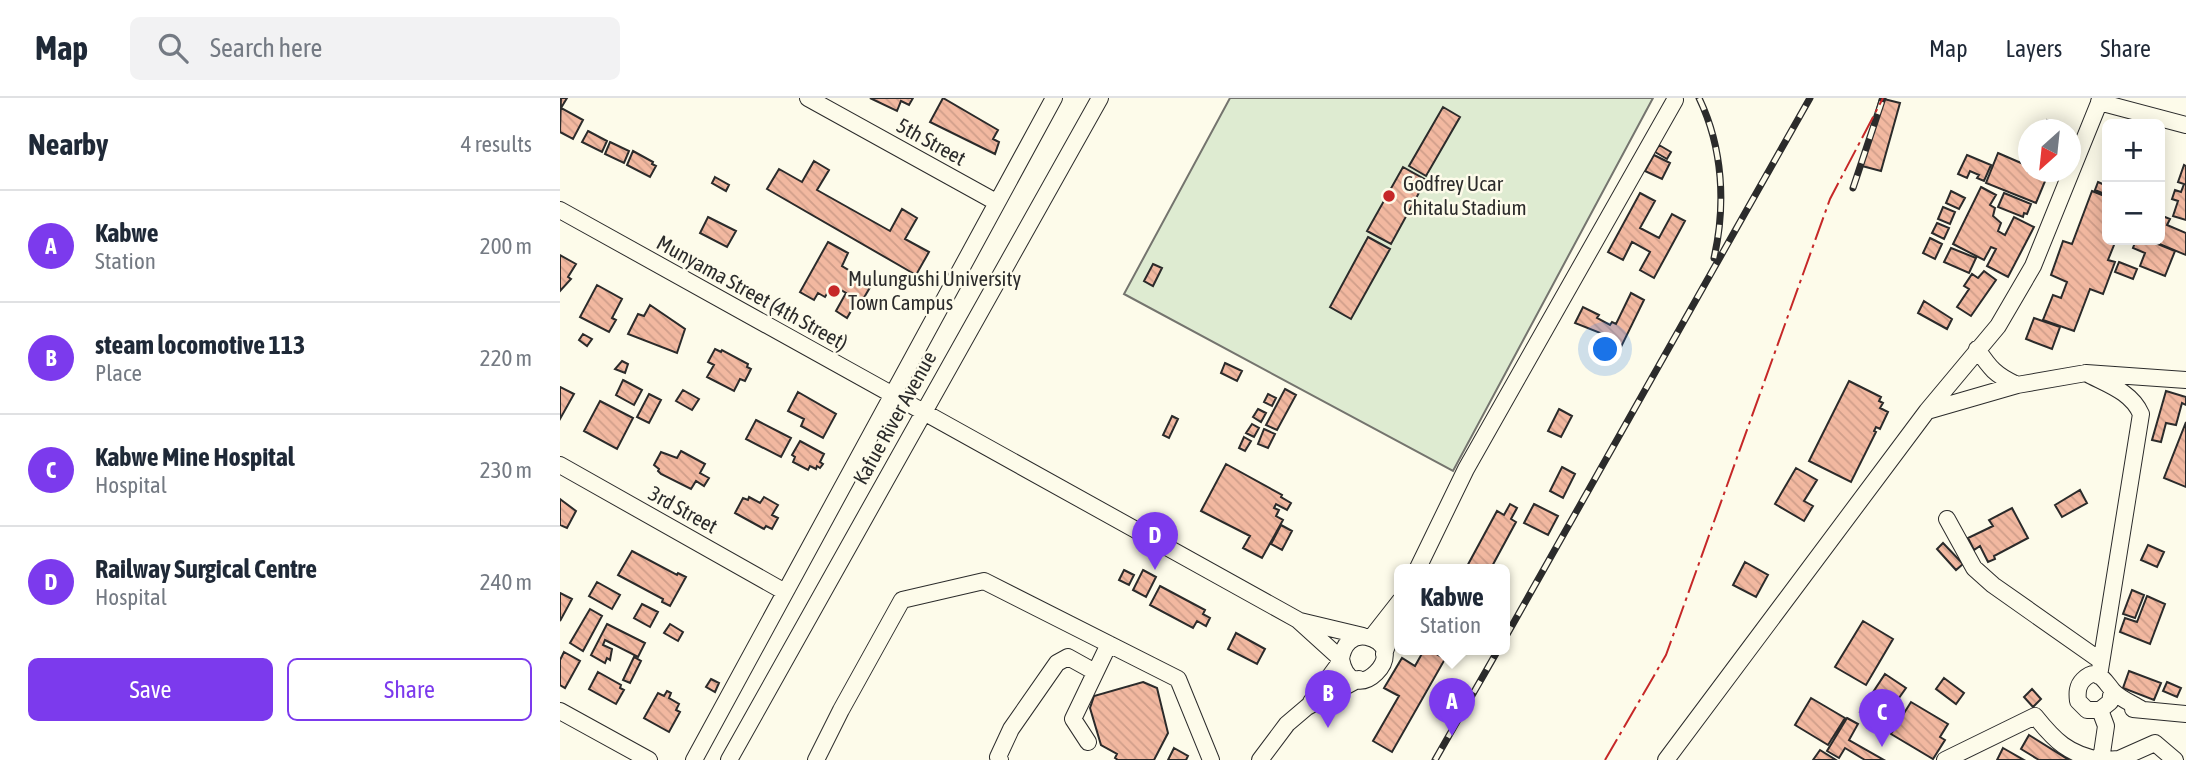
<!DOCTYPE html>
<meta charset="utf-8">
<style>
:root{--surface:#fff;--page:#f2f2f3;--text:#1f2937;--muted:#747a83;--line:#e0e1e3;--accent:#7c3aed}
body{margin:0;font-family:"Asap Condensed",sans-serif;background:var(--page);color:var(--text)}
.controls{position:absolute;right:21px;top:21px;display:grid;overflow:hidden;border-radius:10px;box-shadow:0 4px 18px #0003}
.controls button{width:63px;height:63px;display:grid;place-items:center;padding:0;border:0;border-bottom:2px solid var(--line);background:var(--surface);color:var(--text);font:35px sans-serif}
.compass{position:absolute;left:1458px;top:21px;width:63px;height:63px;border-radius:50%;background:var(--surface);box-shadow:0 4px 18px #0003;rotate:207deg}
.you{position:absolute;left:1046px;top:252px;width:24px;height:24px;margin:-18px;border:5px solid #fff;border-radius:50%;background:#1a73e8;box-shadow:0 0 0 10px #1a73e833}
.badge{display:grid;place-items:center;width:46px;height:46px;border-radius:50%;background:var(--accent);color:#fff;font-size:23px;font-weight:700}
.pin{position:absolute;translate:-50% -58px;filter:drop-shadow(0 2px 4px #0008)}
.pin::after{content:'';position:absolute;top:37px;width:24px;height:21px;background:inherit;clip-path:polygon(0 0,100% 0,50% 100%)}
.popup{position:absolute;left:834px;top:466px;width:116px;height:91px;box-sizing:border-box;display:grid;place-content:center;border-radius:10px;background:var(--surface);filter:drop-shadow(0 2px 5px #0005);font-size:23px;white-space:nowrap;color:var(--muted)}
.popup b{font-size:26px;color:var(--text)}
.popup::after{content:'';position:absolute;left:50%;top:100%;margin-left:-14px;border:14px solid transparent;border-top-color:var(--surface)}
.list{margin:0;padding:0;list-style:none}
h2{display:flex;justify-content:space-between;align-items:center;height:91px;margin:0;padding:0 28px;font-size:30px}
h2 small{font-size:23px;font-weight:400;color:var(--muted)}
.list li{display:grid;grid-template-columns:46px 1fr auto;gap:21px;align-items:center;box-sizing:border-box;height:112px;padding:0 28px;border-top:2px solid var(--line)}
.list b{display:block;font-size:26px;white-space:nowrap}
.list p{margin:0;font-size:23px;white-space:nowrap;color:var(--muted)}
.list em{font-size:23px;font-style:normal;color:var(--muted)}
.actions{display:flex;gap:14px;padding:21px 28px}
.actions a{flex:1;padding:16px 0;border:2px solid var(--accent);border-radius:10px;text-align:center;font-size:24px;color:var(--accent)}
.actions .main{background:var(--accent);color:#fff}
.icon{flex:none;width:38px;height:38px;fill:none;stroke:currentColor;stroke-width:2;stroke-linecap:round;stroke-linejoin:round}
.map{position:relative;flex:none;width:1626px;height:662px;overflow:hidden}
header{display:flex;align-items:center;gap:42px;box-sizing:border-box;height:98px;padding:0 35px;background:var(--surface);border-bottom:2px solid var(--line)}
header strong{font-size:33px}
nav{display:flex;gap:38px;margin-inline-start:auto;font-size:24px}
.search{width:490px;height:63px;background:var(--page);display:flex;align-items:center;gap:18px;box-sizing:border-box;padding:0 24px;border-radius:10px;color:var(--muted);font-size:26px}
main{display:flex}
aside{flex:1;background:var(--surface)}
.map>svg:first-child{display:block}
.pitch{fill:#deebd1;stroke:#74746e;stroke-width:2}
.building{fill:url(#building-back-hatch);stroke:#2b2b2b;stroke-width:2}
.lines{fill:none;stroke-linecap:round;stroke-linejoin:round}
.minor-casing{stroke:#2b2b2b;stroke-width:18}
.minor{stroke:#fdfbea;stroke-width:16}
.rail-casing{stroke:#2b2b2b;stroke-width:7}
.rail{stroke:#fdfbea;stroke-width:4.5;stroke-dasharray:13;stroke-linecap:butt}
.power{stroke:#c62828;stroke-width:2;stroke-dasharray:24 5 3.5 5;stroke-linecap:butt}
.poi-dot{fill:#c62828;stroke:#fdfbea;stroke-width:2.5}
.labels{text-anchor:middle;stroke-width:5;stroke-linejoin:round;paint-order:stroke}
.street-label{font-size:21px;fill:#2b2b2b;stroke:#fdfbea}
.poi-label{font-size:21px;fill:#2b2b2b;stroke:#fdfbea;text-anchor:start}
</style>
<header>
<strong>Map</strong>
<div class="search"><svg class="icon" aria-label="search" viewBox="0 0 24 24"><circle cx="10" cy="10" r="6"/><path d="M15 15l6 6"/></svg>Search here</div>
<nav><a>Map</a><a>Layers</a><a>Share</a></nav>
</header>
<main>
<aside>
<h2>Nearby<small>4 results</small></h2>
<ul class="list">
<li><span class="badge">A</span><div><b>Kabwe</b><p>Station</p></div><em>200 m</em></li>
<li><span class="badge">B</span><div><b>steam locomotive 113</b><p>Place</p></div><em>220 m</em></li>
<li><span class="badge">C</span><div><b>Kabwe Mine Hospital</b><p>Hospital</p></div><em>230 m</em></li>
<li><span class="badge">D</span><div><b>Railway Surgical Centre</b><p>Hospital</p></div><em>240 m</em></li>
</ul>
<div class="actions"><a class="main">Save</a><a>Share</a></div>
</aside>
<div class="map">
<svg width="1626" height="662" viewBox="0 0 1626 662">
<defs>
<pattern id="building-back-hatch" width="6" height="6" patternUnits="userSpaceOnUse" patternTransform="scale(1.75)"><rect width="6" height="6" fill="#f2b8a0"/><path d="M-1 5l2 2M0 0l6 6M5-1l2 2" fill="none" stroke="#d09e8a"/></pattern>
</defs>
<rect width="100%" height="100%" fill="#fdfbea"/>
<path class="pitch" d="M670,0H1093L893,373L564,196Z"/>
<path class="building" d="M1,0H7L1,10L23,22L13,41L0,34Z
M310,0H353L349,7L341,3L337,13Z
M383,0L438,32L433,41L439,44L435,56L370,24Z
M1320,0L1340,5L1321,73L1302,68Z
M883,9L900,19L866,78L849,68Z
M1487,22L1500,27L1499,32H1483Z
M28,33L47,43L42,54L22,44Z
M50,44L69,53L64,65L45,56Z
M1099,47L1111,54L1107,61L1095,54Z
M73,53L93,64L92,66L96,68L90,79L67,67Z
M1438,55L1468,68V74L1488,76L1476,105L1426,85Z
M1094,57L1110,65L1102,81L1085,73Z
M1407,57L1431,67L1424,83L1417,80L1419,77L1410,73L1407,80L1398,76Z
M254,63L269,72L257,92L330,133L342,111L357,120L345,141L369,154L356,177L207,91L219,71L242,84Z
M1624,67L1626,68V122L1613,118L1618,103L1612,101L1615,92L1621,94L1624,86L1618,84Z
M843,69L866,82L831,146L807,133Z
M155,79L169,87L166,93L152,85Z
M1538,84L1547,88V97L1535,92Z
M1421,89L1436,97L1430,107L1435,110L1433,118L1441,125L1438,133L1445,137L1454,119L1474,129L1448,179L1427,168L1436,151L1431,149L1424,162L1393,146Z
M1391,93L1405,100L1399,111L1386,105Z
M1532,93L1547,99V142H1556L1548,162L1555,164L1543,196L1530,191L1514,233L1483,222L1493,197L1501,200L1507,184L1491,177L1503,143L1512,146Z
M1080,95L1095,103L1080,130L1099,140L1112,116L1125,123L1094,180L1080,172L1090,154L1072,144L1063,162L1048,154Z
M1444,95L1471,106L1467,116L1464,115L1463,119L1438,109Z
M1383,109L1395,114L1390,126L1378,121Z
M1600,117L1610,121L1607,127L1626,135V157L1590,142H1600Z
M148,119L176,133L167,149L140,135Z
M1377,125L1389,130L1384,141L1372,135Z
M808,139L830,151L791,221L770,209Z
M1370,140L1382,146L1375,161L1363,155Z
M1576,142H1588L1615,153L1605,178L1580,168L1585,155L1573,150Z
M268,144L288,155L282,168L312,186L302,203L298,201L287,220L276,213L286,195L272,187L265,199L258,195L254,202L240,194Z
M1391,150L1416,160L1409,175L1384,164Z
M0,157L16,166L8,179L11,181L0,193Z
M1559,164L1577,171L1573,181L1555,174Z
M593,166L602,170L593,188L584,183Z
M1424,173L1436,182L1411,218L1397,209L1409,191L1404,188L1412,176L1418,180Z
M37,187L62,201L52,220L56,222L49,234L20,219Z
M1071,195L1084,202L1061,249L1042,239L1043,236L1015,225L1023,209L1039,217L1037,220L1050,227L1052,224L1056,226Z
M1364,203L1392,221L1387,231L1358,215Z
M90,207L125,231L117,255L68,236L78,216L84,218Z
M1474,220L1500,229L1492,251L1466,241Z
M23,236L32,241L27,248L19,242Z
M155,251L161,254L162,252L188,266L187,269L191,271L185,283L180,281L174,293L147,279L154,267L148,264Z
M62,263L68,266L65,275L55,271Z
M665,265L682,273L677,283L661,275Z
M63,282L82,292L74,307L56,297Z
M1289,283L1321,299L1319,303L1323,305L1320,310L1328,314L1320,331L1316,329L1314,333L1316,334L1291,384L1249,363Z
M0,289L14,296L0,321Z
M725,291L736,297L717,332L706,327Z
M123,292L139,301L132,312L116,303Z
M1606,293L1626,299V307L1622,305L1616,327L1606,325L1601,344L1592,342Z
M238,294L276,316L263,340L241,328L244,321L228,313Z
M89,296L101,302L89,325L77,319Z
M708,296L716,300L712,308L704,304Z
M40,303L73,320L57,351L24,333Z
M698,311L706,315L701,324L693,319Z
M999,311L1012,318L1001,339L988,333Z
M612,318L618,321L609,340L603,337Z
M196,322L231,340L221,359L186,341Z
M1626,324V389L1604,380Z
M692,326L699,330L694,339L686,335Z
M704,331L715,336L708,350L698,346Z
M684,339L691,343L685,353L679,350Z
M240,343L264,356L260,364L263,366L260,370L257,368L256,371L250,368L248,372L233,364L235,359L232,357Z
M121,353L145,366L140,375L149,380L144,388L136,383L131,391L101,376L98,373L99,371L94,367L101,354L117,360Z
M666,366L722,397L721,399L731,405L727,412L716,406L714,410L719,412L716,418L723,422L702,460L683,450L690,438L641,413Z
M1002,369L1015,376L1003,400L990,393Z
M1236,370L1257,382L1244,403L1253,408L1244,423L1215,406Z
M1520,392L1527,405L1502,419L1495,407Z
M189,399L200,405L204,399L218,407L212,417L218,420L212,431L206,428L204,431L175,415L183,400L188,402Z
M0,401L16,413L7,430L0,427Z
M950,406L957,410L951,421L956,424L930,472H905L937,413L944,417Z
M974,406L998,418L988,437L964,425Z
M1452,410L1468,440L1434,458L1435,461L1428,464L1420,448L1414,452L1408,440L1433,428L1429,422Z
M721,427L732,433L722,452L711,446Z
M1383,445L1403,466L1396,472L1377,451Z
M1588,447L1604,454L1597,469L1581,462Z
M72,453L117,477L118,475L126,479L110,508L102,504L103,501L58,477Z
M1185,464L1208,477L1196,499L1173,487Z
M564,472L574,477L569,487L559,482Z
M583,472L596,479L586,499L573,492Z
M37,484L60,497L52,511L29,498Z
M600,488L645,512L643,516L650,520L646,528L637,523L633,530L590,507Z
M1572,492L1584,497L1575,520L1563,516Z
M0,495L12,501L0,523Z
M1587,498L1605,506L1590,546L1560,534L1565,520L1577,524Z
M82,506L98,514L90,529L74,520Z
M30,511L42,518L23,553L10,545Z
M1303,523L1333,541L1306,587L1275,569Z
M47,526L85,545L78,559L45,542L43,547L52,551L50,562L47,560L45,565L31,557Z
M110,526L123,534L118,543L104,535Z
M676,535L705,551L697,566L668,551Z
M864,552H869L885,561L832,654L813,643L839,598L824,590L842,560L855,568Z
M4,554L20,563L5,590L0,587V562Z
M74,559L81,563L70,585L63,582Z
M1569,573L1601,585L1594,602L1563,590Z
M38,574L61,587L60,590L64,592L56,606L29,591Z
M1325,576L1346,590L1327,617L1330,619L1328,623L1334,627L1330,633L1300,614Z
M1384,580L1404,595L1396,606L1376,591Z
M151,581L159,585L155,594L146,589Z
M583,584L597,590L608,635L594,662H558L555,660L557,656L541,647L530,610L534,598Z
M1607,584L1621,590L1617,599L1603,593Z
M1472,591L1481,601L1473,609L1464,599Z
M107,593L111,595L109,600L119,606L116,612L120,614L109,634L84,620L98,595L104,598Z
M1251,600L1285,620L1268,647L1235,627Z
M1351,604L1388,626L1380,639L1385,642L1373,661L1331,636Z
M1287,620L1298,626L1289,642L1324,662H1305L1285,650L1279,660L1267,653Z
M1469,637L1509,662H1479L1461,651Z
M614,650L628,658L626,662H608Z
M1443,650L1464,662H1437Z
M1260,652L1276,662H1253Z"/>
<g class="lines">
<defs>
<path id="minor" d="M248,0L436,104
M1539,4L1626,27
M0,112L738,522L781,561C792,616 855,550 807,539C792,536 783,547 781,561
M1417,251C1430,270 1435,277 1457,287
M1526,275C1546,286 1571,293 1581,316L1539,578
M1367,313L1457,287L1526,275L1626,282
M0,367L225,494
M1387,421L1414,470L1433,487L1541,563
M857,472L906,371L1115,2
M740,523L803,538
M811,540L840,503
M824,556L840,512
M1552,592L1550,604L1540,612H1527L1518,603C1517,595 1517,588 1523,582C1538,567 1545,584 1553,593C1559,600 1573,606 1581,611
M751,604L781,563
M1573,611L1626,616
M1540,612L1546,628L1541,662
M0,613L89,662
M528,644L513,621L549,546
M134,662L494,0
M169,662L540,0
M256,662L281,612L342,502L424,483L618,581L651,662
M440,662L438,659L451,631L497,565L508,559L535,574
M700,662L727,626L747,609L799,581
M1106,662L1367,313L1438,228L1473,168L1541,0
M1385,662L1475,618C1495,643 1508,656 1540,662
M1545,662L1559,661L1595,645L1615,662"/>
</defs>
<use href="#minor" class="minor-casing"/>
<use href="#minor" class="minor"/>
<defs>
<path id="rail" d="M1139,0C1163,50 1166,107 1154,160
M1293,90L1323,0
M945,540L1250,0
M875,662L938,552"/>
</defs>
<use href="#rail" class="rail-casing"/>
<use href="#rail" class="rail"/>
<path class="power" d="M1045,662L1106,557L1270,101L1323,0"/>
</g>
<g class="poi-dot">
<circle cx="829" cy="98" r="7"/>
<circle cx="274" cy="193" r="7"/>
</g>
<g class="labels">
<g class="street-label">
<text transform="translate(371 44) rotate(29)" y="7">5th Street</text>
<text transform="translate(192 195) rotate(29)" y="7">Munyama Street (4th Street)</text>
<text transform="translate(335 320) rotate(-61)" y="7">Kafue River Avenue</text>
<text transform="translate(123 412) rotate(29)" y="7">3rd Street</text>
</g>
<g class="poi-label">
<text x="843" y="93">Godfrey Ucar<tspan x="843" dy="24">Chitalu Stadium</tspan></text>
<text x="288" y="188">Mulungushi University<tspan x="288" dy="24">Town Campus</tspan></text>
</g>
</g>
</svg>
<div class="controls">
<button>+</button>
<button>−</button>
</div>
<svg class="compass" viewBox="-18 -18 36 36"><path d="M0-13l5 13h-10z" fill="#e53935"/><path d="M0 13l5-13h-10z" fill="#747a83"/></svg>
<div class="you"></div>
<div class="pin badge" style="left:892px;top:638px">A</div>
<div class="popup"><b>Kabwe</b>Station</div>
<div class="pin badge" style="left:768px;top:630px">B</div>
<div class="pin badge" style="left:1322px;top:649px">C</div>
<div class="pin badge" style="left:595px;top:472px">D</div>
</div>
</main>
